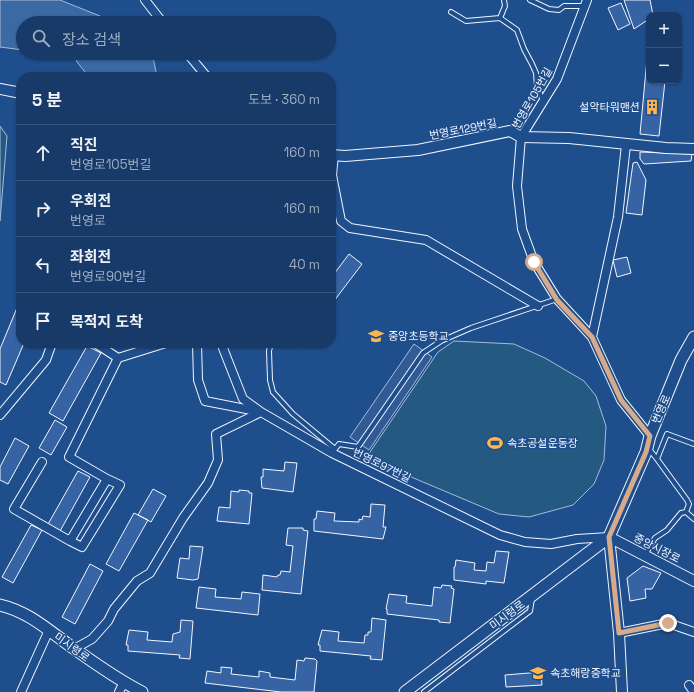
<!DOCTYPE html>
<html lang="ko">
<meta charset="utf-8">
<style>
:root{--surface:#173a69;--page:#20416f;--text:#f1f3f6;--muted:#9eadc0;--line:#36547d}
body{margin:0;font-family:"Space Grotesk","Noto Sans KR",sans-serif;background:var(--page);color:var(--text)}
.controls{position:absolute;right:12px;top:12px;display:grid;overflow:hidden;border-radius:8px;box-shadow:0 1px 3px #0004}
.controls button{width:36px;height:36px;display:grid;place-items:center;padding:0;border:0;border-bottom:1px solid var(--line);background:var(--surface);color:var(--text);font:20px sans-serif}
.stop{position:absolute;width:12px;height:12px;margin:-9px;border:3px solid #d6ab8b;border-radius:50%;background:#fff}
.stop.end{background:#d6ab8b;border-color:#fff;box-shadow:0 1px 4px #0008}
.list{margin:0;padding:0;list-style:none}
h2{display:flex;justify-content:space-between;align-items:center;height:52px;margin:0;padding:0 16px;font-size:17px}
h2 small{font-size:13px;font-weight:400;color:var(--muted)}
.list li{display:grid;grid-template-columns:26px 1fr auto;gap:12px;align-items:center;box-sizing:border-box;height:56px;padding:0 16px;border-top:1px solid var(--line)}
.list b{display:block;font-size:15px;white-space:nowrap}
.list p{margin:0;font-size:13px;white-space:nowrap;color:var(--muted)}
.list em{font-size:13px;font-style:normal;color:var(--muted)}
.icon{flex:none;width:22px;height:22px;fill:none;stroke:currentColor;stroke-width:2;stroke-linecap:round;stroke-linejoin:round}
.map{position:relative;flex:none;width:694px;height:692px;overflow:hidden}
.search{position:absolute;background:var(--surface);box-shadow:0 1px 3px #0004;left:16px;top:16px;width:320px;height:44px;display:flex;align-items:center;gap:10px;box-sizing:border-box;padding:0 14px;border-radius:22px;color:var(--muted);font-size:15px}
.panel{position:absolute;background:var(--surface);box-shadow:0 1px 3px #0004;left:16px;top:72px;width:320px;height:276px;border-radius:16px}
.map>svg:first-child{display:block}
.green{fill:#245a82;stroke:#a8bbd7}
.parking{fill:#305b95;stroke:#a8bbd7}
.water{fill:#3b69a3;stroke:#a8bbd7}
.building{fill:#3563a3;stroke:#f2f6ff}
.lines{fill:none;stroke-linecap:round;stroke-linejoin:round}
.service-casing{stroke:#f2f6ff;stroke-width:6}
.minor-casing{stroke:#f2f6ff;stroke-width:10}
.tertiary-casing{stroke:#f2f6ff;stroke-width:12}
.secondary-casing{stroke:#f2f6ff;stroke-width:13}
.service{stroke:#1f4e8c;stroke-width:4}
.minor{stroke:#1f4e8c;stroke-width:8}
.tertiary{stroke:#1f4e8c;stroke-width:10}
.secondary{stroke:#1f4e8c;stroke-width:11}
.route{stroke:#d6ab8b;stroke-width:5}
.labels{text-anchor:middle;stroke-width:3;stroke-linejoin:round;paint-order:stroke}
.street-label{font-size:11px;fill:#f2f6ff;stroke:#1f4e8c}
.poi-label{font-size:11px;fill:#f2f6ff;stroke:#1f4e8c;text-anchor:start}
</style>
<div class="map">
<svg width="694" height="692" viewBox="0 0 694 692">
<rect width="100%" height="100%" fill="#1f4e8c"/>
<path class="green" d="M0,126L7,136L0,221Z
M454,341L514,344L545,358L584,381L596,396L606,426L604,460L594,484L573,505L529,517L499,514L366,458L438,352Z"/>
<path class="parking" d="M414,344L432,357L369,450L350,437Z"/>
<path class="water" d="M0,0H60L100,16L108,23H23V50L0,47Z
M74,53H148L153,57L157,77H89L77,62Z"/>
<path class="building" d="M624,0H650L653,15H649V19L634,29Z
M621,3L630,24L618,30L608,8Z
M648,48L649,81H665L659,136L640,134Z
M640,152L692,154L691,161L644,164L640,159Z
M637,162L646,180L642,215L626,213L633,163Z
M349,254L362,264L331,305V278Z
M627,257L631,273L617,277L613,260Z
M19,303H21V343H24L6,385L0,382V349Z
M292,343H303L299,348Z
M87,346L101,353L63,421L49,413Z
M55,420L67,427L51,455L39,448Z
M15,438L29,446L8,484L0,480V467Z
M285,462L297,463L293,492L262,488L261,477H263V469L284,471Z
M78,471L90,477L59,533L47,526Z
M153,489L166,496L151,522L138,515Z
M239,490L249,491V493H252L249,524L217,521L219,507L230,508L231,491L239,492Z
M371,504L385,505L383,527H386L383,539L314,531V519H316L317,511L335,513L334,521L359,522V519L362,520L363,516L370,517Z
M134,513L148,520L119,571L106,564Z
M31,525L42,530L13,583L2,577Z
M288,528H303V530L308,531L301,594L262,590L263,575L277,577L278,575H280L281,571L290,572L293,546L286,545Z
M190,546L203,547L198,579L193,580L177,578L180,558L189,559Z
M496,551L509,552L504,583L486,581V584L454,580V567H455L456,560L475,563L474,570L486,571L487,562L494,563Z
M90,564L103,571L75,624L62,617Z
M643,566L661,573L652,589H645L646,598L630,601L627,578Z
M442,585L452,586L451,588L454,589L450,623L439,622V620L387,614V609H386L389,594L407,596L406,603L432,606L434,587L441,588Z
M199,587L216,589L215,597L241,599L242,592L260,594L258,615L196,608Z
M372,618L386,620L382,660L370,659L371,656L320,651V645H318L322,630L339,632L338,641L364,643L365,635H368V632H371Z
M181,620L193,621L190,659L179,658L180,655L128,651V645H126L129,630L148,632L147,640L172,642L173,634L180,632Z
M305,658L315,659L317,661L314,692H281L205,683L207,671L221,673V667L232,668L231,674L259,677V671L270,673V677L295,680L297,660L304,661Z
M541,672L542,685L506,687L505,675Z"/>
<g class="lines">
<defs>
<path id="service" d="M530,0L549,9L559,10L564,6H583V9
M451,12L466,21L500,18L517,30L524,49L532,64L536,73L537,86L543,101
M500,18L505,6L504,0
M271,343L269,351L270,380L273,392L293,414L335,449
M649,449L657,459L667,434L694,444
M332,453L339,444L358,447L423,353L441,341L471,328L557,299
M657,459L687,500L689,504L686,512L694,519
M645,555L655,538L667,530L681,513L686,512
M424,692L530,611L532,599"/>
<path id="minor" d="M145,0L163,23
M587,0L557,79L521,137L517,186L522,229L534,262L557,299L592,337L621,400L650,436
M187,53L207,77
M334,155L332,175L341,221L350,228L426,240L538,306
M592,337L618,217L626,145
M95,343L118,358
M197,343L198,380L205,401L261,412L332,453L500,535L525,542L551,544L577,539L609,537
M0,415L46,360L52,343
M42,462L14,509L70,541L107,479L69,457L118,358L166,343
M70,541L82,547L120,485L107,479
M619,633L668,623L694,632
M74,649L92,639L108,621L114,609L137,581L150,573L183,518L208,483L218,460L216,434L261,412L243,399L221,343
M689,685L694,692
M21,692L49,630
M119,692L124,682"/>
<path id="tertiary" d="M0,89L21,93
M331,155L345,156L418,150L510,131L521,137L569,138L666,148L694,149
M609,537L619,633L622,692
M609,537L694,581"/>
<path id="secondary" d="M0,605C27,611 47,629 69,645C93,662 116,679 142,692
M405,692L609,537L646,452L650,436L681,360L694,337"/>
</defs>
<use href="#service" class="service-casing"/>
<use href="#minor" class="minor-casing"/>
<use href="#tertiary" class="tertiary-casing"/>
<use href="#secondary" class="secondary-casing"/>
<use href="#service" class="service"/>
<use href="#minor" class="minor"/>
<use href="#tertiary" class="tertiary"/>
<use href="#secondary" class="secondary"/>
</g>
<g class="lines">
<path class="route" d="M534,262L557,300L592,337L621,400L650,436L646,452L609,537L619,633L668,623"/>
</g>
<defs>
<symbol id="building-bare" viewBox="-9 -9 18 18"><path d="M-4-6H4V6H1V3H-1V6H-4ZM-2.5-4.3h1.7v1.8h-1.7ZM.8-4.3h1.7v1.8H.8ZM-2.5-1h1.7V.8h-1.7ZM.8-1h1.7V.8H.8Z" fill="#ffb74d" stroke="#1f4e8c" stroke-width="2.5" paint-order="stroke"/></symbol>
<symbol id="school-bare" viewBox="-9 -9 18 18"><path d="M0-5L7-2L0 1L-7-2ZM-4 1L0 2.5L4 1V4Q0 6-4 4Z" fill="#ffb74d" stroke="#1f4e8c" stroke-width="2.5" paint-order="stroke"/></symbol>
<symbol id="stadium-bare" viewBox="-9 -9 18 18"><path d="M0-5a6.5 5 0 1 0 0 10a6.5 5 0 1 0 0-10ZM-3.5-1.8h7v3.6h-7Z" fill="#ffb74d" stroke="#1f4e8c" stroke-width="2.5" paint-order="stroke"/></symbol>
</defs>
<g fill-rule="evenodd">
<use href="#building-bare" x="641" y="96" width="22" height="22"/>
<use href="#school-bare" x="365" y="325" width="22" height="22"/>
<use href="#stadium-bare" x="484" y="432" width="22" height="22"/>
<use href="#school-bare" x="527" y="662" width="22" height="22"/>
</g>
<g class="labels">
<g class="street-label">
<text transform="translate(532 98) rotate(-60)" y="4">번영로105번길</text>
<text transform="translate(463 129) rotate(-11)" y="4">번영로129번길</text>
<text transform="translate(661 409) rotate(-67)" y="4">번영로</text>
<text transform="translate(382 465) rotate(26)" y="4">번영로97번길</text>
<text transform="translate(657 548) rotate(27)" y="4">중앙시장로</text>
<text transform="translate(507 615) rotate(-37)" y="4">미시령로</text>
<text transform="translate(72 647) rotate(36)" y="4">미시령로</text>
</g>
<g class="poi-label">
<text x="640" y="111" text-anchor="end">설악타워맨션</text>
<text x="388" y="340">중앙초등학교</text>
<text x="507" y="447">속초공설운동장</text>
<text x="550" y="677">속초해랑중학교</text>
</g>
</g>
</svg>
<div class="controls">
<button>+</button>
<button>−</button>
</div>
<div class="stop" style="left:534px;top:262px"></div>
<div class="stop end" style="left:668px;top:623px"></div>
<div class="search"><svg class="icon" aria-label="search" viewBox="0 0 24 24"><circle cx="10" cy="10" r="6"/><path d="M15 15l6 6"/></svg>장소 검색</div>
<section class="panel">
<h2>5 분<small>도보 · 360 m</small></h2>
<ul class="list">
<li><svg class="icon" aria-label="ahead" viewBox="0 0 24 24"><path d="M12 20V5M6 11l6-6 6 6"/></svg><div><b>직진</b><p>번영로105번길</p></div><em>160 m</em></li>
<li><svg class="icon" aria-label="right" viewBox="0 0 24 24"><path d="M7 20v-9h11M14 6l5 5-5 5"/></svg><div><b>우회전</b><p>번영로</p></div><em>160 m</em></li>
<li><svg class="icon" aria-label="left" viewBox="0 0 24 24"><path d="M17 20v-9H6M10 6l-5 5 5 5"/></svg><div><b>좌회전</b><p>번영로90번길</p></div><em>40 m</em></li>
<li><svg class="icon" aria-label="arrive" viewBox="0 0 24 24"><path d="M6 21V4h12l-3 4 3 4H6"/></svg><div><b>목적지 도착</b></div></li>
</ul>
</section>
</div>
